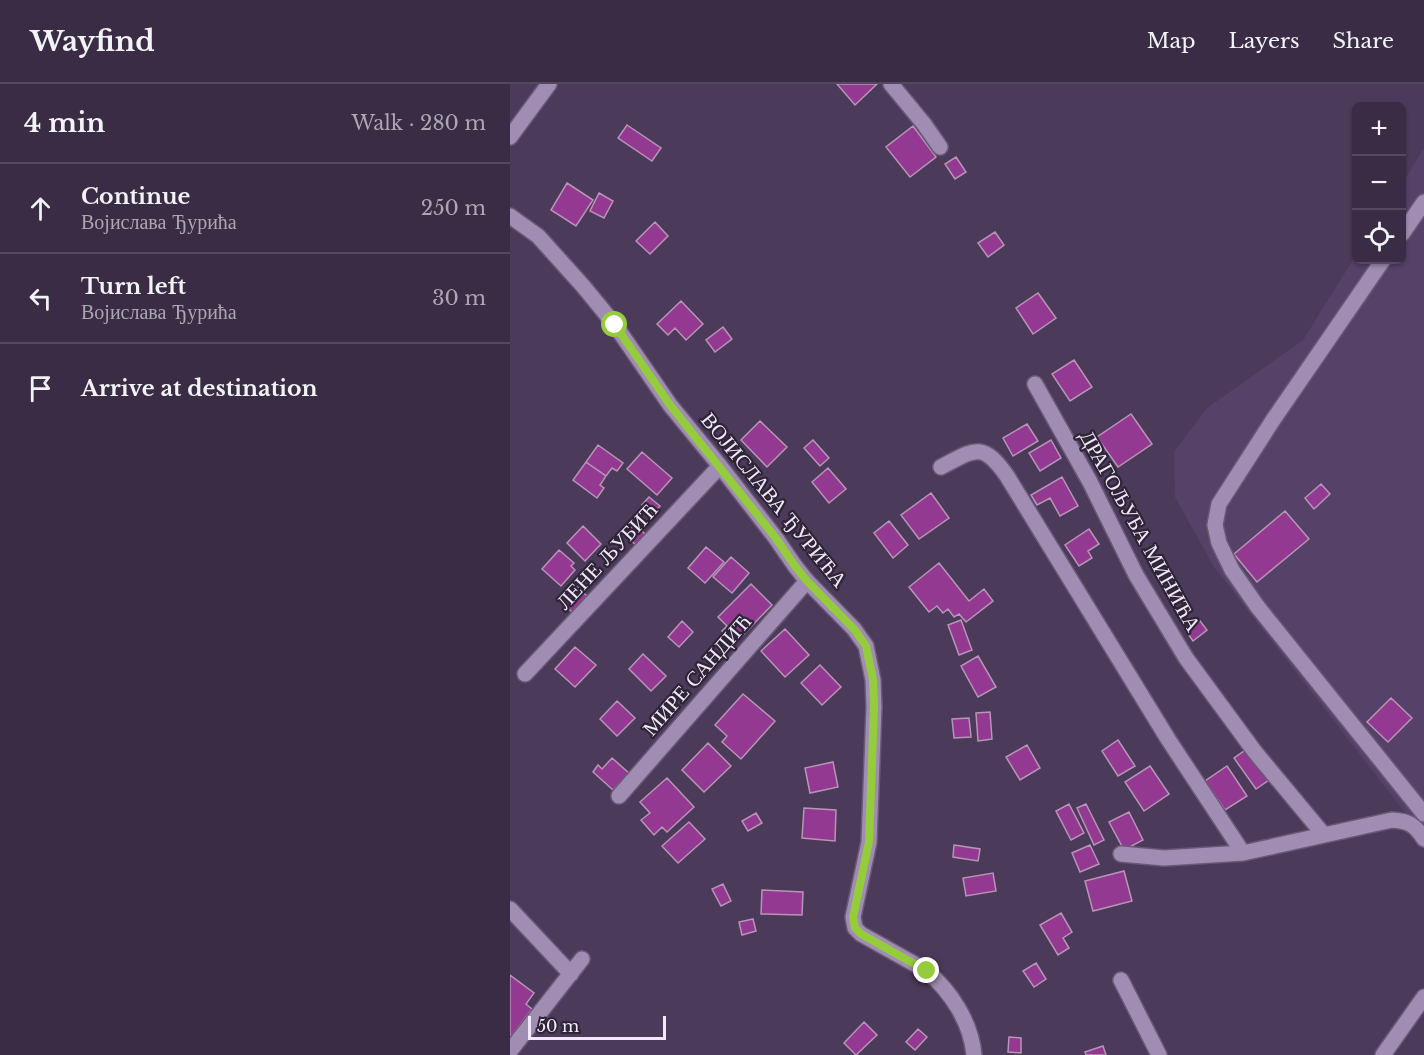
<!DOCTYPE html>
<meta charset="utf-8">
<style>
:root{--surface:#392c44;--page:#40344b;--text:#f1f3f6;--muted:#aba7b2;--line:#53485d}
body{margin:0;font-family:"Libre Baskerville",serif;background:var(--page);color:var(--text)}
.controls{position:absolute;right:18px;top:18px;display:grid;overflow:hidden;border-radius:9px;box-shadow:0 2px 4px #0004}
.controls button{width:54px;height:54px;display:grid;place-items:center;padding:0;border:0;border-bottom:2px solid var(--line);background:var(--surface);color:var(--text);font:30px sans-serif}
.scale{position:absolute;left:18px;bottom:15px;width:138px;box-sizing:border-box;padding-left:6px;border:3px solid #f2e8fc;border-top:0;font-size:16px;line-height:21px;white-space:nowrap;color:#f2e8fc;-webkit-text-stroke:4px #2d2535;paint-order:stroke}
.stop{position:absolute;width:18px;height:18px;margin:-14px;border:4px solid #95cc3b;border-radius:50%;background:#fff}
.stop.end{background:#95cc3b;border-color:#fff;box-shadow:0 2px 6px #0008}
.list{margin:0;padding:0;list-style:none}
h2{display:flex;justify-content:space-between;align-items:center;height:78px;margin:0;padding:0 24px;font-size:26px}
h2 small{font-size:20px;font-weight:400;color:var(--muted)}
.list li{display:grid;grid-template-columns:39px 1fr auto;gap:18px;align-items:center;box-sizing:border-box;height:90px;padding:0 24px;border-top:2px solid var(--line)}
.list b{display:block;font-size:22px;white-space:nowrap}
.list p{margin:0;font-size:20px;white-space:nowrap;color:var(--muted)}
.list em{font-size:20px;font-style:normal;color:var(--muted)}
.icon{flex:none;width:33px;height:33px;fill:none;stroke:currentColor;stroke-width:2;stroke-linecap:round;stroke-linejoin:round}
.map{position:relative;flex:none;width:914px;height:971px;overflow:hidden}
header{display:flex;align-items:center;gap:36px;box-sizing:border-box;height:84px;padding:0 30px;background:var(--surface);border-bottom:2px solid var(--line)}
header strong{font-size:28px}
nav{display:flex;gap:33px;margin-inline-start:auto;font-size:21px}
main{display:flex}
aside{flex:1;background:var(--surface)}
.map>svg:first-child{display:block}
.built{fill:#564168}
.building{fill:#933992;stroke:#b795b5;stroke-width:1.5}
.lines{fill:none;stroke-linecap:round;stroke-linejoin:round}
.minor-casing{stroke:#685975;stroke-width:18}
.minor{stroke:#a18db3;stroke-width:15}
.route{stroke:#95cc3b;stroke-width:8}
.labels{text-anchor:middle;stroke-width:4.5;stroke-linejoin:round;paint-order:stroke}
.street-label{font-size:21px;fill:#f2e8fc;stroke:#2d2535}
</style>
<header>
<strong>Wayfind</strong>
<nav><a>Map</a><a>Layers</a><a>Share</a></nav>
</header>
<main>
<aside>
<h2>4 min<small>Walk · 280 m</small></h2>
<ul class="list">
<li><svg class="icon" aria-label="ahead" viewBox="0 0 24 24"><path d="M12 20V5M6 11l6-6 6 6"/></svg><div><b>Continue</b><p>Војислава Ђурића</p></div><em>250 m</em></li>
<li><svg class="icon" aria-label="left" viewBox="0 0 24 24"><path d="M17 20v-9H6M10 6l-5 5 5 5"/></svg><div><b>Turn left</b><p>Војислава Ђурића</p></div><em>30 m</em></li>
<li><svg class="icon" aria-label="arrive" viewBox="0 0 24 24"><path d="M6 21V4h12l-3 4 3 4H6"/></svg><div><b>Arrive at destination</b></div></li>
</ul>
</aside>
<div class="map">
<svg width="914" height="971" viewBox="0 0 914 971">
<rect width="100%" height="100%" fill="#4c3a5b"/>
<path class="built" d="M914,64V753L704,483L665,413L664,368L697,324L793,256L846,171V176H892V100Z"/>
<path class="building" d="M327,0H367L345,21Z
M117,41L151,64L142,77L108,54Z
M403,42L426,73L400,93L376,63Z
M446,73L456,88L445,95L435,80Z
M57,99L83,116L66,142L41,126Z
M89,109L103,117L94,134L80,127Z
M145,138L158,152L140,170L126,157Z
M485,148L494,161L478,173L468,159Z
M528,209L546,234L523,250L506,224Z
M171,217L193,240L176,256L165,244L158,251L147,240Z
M213,243L222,255L205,268L196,256Z
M564,276L582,303L560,317L542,290Z
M621,330L642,360L608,383L587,353Z
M250,337L277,363L257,383L231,356Z
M517,340L528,357L503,372L493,354Z
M303,356L319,374L310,382L294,364Z
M541,356L551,374L530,387L519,369Z
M88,361L113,379L107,387L102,384L96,392L76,378Z
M132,368L162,394L147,411L117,385Z
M76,378L96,392L90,401L94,404L87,414L63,396Z
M318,384L336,405L319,419L302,398Z
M552,393L568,422L550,432L540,414L527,421L521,411Z
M811,400L820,410L804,425L795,414Z
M421,409L439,434L409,455L391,431Z
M139,413L150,422L143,430L132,421Z
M775,427L799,455L747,498L724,470Z
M379,437L398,461L383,474L364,449Z
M125,440L138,453L128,463L115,451Z
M73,442L91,460L75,477L57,459Z
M579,445L589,460L578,467L582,474L569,482L555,461Z
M196,463L214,478L195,499L178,484Z
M49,466L64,479L61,482L65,486L51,502L32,485Z
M221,473L239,489L222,509L203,493Z
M429,479L459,517L474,505L483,517L456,538L449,530L444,533L438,525L433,529L427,522L419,528L399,503Z
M241,500L262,521L231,553L228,549L221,556L212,547L217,542L208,533Z
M66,502L77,512L62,528L51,518Z
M451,536L462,566L449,571L438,541Z
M172,537L183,548L169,563L158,553Z
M690,537L697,546L683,557L676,547Z
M275,545L299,571L275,593L251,567Z
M65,563L86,581L65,603L45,585Z
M133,570L156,592L141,607L119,585Z
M468,572L486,603L468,613L451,582Z
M310,581L331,603L312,621L291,599Z
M233,610L265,637L231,675L212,658L217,652L205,641Z
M881,614L902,634L878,658L857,638Z
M107,617L125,634L107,652L90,635Z
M480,628L482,655L468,657L466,629Z
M459,634L461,653L444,654L442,635Z
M608,656L625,682L608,692L592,667Z
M198,659L221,682L194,708L172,686Z
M517,661L530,684L510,696L496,673Z
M737,665L759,696L746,705L724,674Z
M102,674L119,689L103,706L83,688L88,681L92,685Z
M323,678L328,703L300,709L295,684Z
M640,682L659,710L634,727L615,698Z
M717,682L737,712L715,726L695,697Z
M157,694L184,723L157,748L152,743L144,751L131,736L140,729L130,718Z
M559,720L574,749L561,756L546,727Z
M576,720L594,756L584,761L567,724Z
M294,724L326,726L325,757L292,754Z
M619,728L633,756L614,766L599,738Z
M246,729L252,739L238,747L232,737Z
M179,738L195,755L168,779L152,762Z
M444,761L470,765L468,777L443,773Z
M580,761L589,780L570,788L562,769Z
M614,787L622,817L583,827L575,797Z
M483,789L486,807L456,812L453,794Z
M213,800L221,817L211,822L202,805Z
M252,806L293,808L292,831L251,830Z
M551,829L562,848L553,854L559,864L548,871L530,841Z
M243,835L246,847L232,851L229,838Z
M526,879L536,895L524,903L513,887Z
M0,891L24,909L16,920L22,925L0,954Z
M354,938L367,951L346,971L334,959Z
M408,945L417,953L405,966L396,958Z
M499,953L511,954V969L498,968Z
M593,962L596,971H576L575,968Z"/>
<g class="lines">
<defs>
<path id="minor" d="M381,0L414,40L430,63
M0,53L39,0
M0,132L28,152L73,202L105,241L160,321L210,382L265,453L285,482L297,497L344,545L356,562L363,596L364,623L359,758L343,833L345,844L351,850L417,887C441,908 461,938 464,971
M892,150L914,118
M873,176L763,336L709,420L705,441L709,459L722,486L747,522L914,730
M525,300L580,398L626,491L676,574L745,668L814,751
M431,383C464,366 472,356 497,392L658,655L733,769
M15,590L210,382
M109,712L297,497
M611,770L654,774L733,769L882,736C899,737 905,741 914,755
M0,825L61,890
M611,896L649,971
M0,967L72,875
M873,971L914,913"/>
</defs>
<use href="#minor" class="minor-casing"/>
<use href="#minor" class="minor"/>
</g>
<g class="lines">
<path class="route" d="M105,241L160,321L265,453L285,482L297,497L344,545L356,562L363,596L364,623L359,758L343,833L345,844L351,850L417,887"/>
</g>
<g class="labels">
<g class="street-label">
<text transform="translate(264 416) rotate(51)" y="7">ВОЈИСЛАВА ЂУРИЋА</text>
<text transform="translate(630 447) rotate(61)" y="7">ДРАГОЉУБА МИНИЋА</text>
<text transform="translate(97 472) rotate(-47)" y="7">ЛЕНЕ ЉУБИЋ</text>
<text transform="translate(187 591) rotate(-49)" y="7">МИРЕ САНДИЋ</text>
</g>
</g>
</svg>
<div class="controls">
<button>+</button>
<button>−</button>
<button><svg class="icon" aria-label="locate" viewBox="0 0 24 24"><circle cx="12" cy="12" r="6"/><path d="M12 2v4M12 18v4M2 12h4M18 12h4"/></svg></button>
</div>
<div class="scale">50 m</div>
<div class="stop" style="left:105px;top:241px"></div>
<div class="stop end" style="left:417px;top:887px"></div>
</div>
</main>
